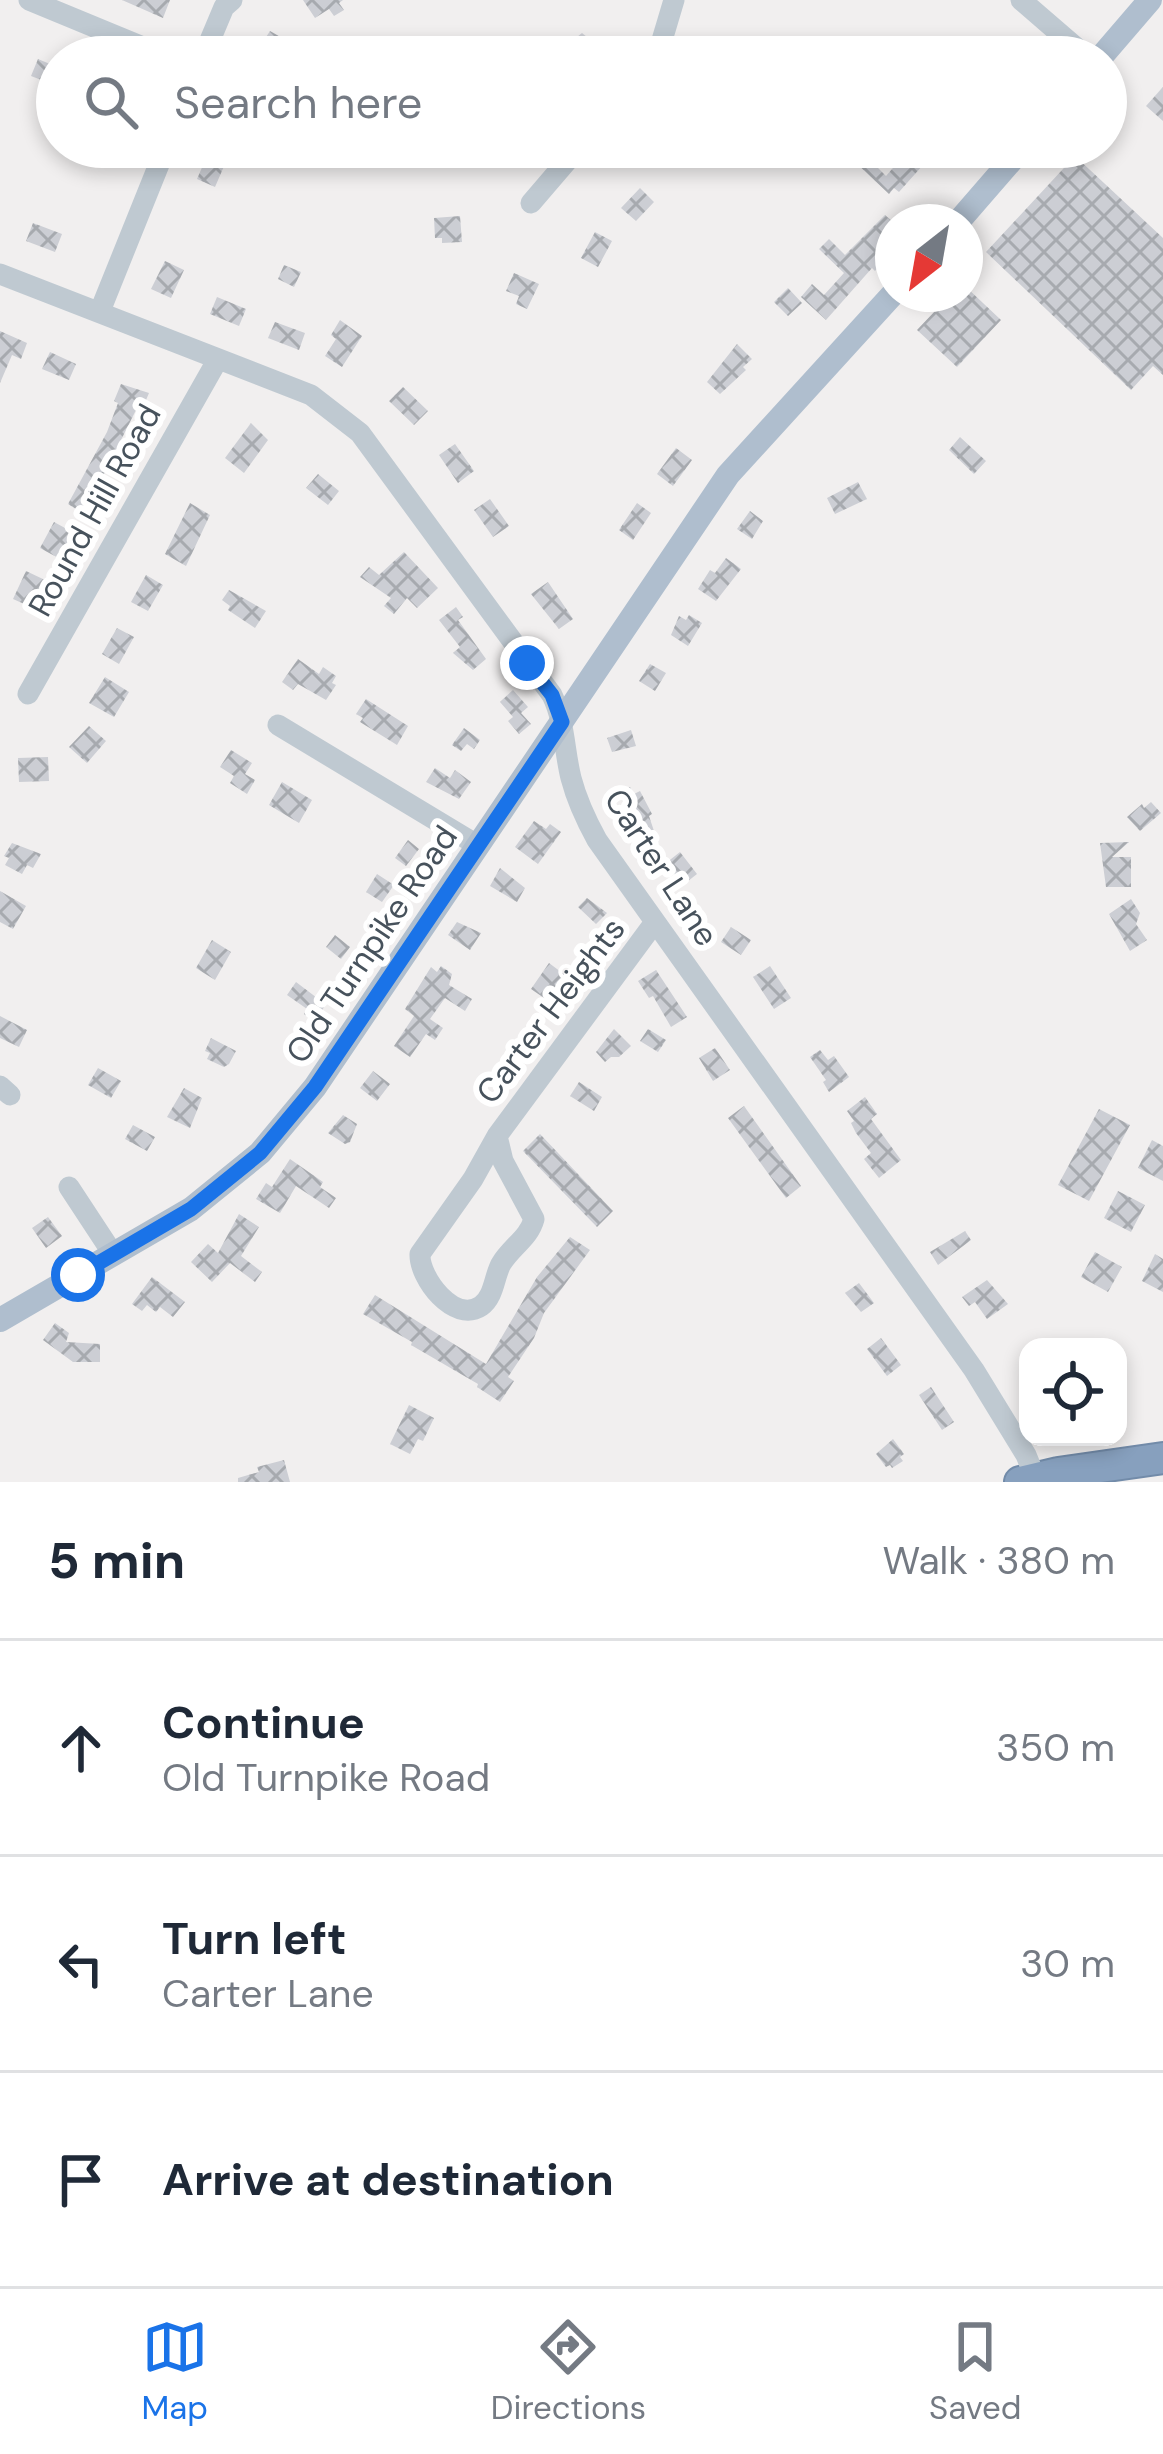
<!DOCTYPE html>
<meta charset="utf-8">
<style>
:root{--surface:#fff;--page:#f6f6f7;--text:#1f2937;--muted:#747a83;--line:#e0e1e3;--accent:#1a73e8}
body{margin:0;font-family:"DM Sans",sans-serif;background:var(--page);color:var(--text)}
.controls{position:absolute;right:36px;bottom:36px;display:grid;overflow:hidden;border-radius:24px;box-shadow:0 6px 18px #0003}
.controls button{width:108px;height:108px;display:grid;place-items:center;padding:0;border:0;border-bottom:3px solid var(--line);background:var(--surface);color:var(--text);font:60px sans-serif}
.compass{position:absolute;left:875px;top:204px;width:108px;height:108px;border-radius:50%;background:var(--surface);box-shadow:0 6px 18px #0003;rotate:211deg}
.stop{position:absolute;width:36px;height:36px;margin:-27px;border:9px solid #1a73e8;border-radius:50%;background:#fff}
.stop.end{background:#1a73e8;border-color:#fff;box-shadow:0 3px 12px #0008}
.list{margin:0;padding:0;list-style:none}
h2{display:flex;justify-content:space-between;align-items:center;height:156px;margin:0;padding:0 48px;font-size:51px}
h2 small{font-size:39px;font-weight:400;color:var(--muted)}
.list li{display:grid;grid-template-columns:78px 1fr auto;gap:36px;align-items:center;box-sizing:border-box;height:216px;padding:0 48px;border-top:3px solid var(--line)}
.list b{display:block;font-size:45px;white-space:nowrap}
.list p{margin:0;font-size:39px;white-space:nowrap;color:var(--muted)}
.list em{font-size:39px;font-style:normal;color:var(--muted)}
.icon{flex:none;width:66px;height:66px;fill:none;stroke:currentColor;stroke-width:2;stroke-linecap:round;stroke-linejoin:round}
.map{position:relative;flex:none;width:1163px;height:1482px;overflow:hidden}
.search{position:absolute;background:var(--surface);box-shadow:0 6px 18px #0003;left:36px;right:36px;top:36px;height:132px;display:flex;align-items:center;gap:30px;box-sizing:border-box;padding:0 42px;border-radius:66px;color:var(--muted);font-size:45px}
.sheet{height:804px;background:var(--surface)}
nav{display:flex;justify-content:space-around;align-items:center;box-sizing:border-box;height:168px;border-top:3px solid var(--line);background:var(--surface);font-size:33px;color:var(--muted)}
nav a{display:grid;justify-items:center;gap:6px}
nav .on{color:var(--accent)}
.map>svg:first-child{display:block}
.building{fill:url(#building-cross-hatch)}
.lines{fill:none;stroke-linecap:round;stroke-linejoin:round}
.highway-casing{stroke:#728ba9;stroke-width:34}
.minor{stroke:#bfc9d1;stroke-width:21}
.major{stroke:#afbece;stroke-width:24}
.highway{stroke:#87a0be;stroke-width:30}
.route{stroke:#1a73e8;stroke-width:15}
.labels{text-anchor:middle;stroke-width:12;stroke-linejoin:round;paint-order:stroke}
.street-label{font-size:33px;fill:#47525c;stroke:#fff}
</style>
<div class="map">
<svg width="1163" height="1482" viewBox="0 0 1163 1482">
<defs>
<pattern id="building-cross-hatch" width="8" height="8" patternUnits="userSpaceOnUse" patternTransform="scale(3)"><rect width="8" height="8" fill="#ccced4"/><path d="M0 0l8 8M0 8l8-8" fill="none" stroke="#a7aaaf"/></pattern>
</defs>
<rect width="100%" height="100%" fill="#f1efef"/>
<path class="building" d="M122,0H170L163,18Z
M303,0H343L339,3L344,10L334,16L329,9L315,18Z
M270,31L284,39L280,45L289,50L284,57H253Z
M582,33L601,49L594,57H570L561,50Z
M38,59L57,67V86L31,76Z
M1163,87V121L1146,106Z
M680,147H706L689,168L673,155Z
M911,147H939L899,192L894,188L889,194L853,160L861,151L886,176Z
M210,149L228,157L215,187L197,179Z
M1075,156L1163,238V375L1153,366L1131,390L986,252Z
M640,188L654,202L636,221L621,208Z
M885,215L893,222L878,243L882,246L876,253L885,260L875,271L872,268L826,320L801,297L812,284L824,295L844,273L819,249L829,239L845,255Z
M460,216L462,242L442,243V238H435L434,218Z
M33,223L62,234L55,252L26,241Z
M595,232L612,241L598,267L581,258Z
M165,261L184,270L171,298L151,289Z
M284,265L301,272L294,287L278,279Z
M514,273L539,284L527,309L516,304L519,296L506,291Z
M965,286L1001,320L957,367L917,330L951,294H965Z
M788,288L802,303L788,316L774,302Z
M217,297L246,309L239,326L210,314Z
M340,320L362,336L342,367L325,356L336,339L331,335Z
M275,322L305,333L299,350L268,338Z
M0,331L27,343L21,359L12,355L0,383Z
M737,344L752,359L743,367L746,370L720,394L707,382Z
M50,352L76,364L69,380L42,369Z
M121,384L149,393L141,412L136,410L84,514L68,504L107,432L118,403L114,401Z
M403,387L428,411L414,425L389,401Z
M251,423L268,440L244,473L225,458Z
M960,437L986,461L974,474L949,450Z
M455,444L474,471L458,483L439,455Z
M676,448L692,460L673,486L657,474Z
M318,474L339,491L328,505L306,488Z
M858,482L867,499L835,514L827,498Z
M490,499L509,526L493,537L474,510Z
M190,503L210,515L186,566L165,554Z
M637,503L651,513L633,540L619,530Z
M750,511L763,521L752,539L737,529Z
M54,522L76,534L62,560L40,548Z
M404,552L438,588L417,608L407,598L394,614L384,606L391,598L360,577L369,567L379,575Z
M726,558L741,569L716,601L698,589L710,570L715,573Z
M26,571L45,580L31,607L13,599Z
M146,575L163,585L148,611L131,602Z
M548,582L573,619L559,629L531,594Z
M229,590L266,611L255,628L228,610L230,606L222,600Z
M456,607L463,617L458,620L486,659L473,670L453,653L460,647L439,620Z
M689,615L702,623L688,646L671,635L679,616L686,620Z
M117,628L134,637L119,664L102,654Z
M298,659L319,674L323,667L336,676L332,683L336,685L326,700L298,684L293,690L282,682Z
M650,664L666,673L655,691L639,681Z
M105,677L129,692L114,717L89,703Z
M513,690L528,707L521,713L531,724L519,734L508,721L513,717L500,702Z
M366,699L408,726L397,745L360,722L363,718L356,714Z
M89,726L106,741L87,763L69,747Z
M464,728L480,740L474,749L467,744L461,751L452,745Z
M631,730L636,746L612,752L607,738Z
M231,750L252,763L245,774L255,780L247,794L230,783L234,776L220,767Z
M48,757L49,781L19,782L18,758Z
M435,768L450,778L455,770L471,782L459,799L426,782Z
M282,782L312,800L299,823L269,805Z
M630,787L634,794L640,791L652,814L649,816L654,831L641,837L619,793Z
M1151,802L1161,813L1140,831L1127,817L1142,804L1144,808Z
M534,821L546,829L550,824L561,832L538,864L515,847Z
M408,840L419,849L406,866L395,858Z
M1129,842L1112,857H1131V887H1106L1100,843Z
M12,843L41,854L33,868L27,865L22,874L5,865L9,858L4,856Z
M680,852L697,874L683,885L666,863Z
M500,868L525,888L517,902L490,886Z
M377,874L394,885L382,902L366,892Z
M0,891L26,906L13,929L0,922Z
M587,898L607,913L596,924L578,907Z
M1131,899L1140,913L1136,924L1147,940L1130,951L1109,914Z
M457,922L481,933L470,950L448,935Z
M731,927L751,940L741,955L721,942Z
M335,935L350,947L341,959L326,947Z
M212,940L231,952L215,980L196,968Z
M549,963L565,975L547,1000L531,989Z
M441,966L452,974L449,985L472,999L465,1011L445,998L430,1019L443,1028L435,1040L426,1034L410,1057L394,1046L414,1016L405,1009L431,967L437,972Z
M770,966L791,998L774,1009L753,977Z
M656,970L687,1017L671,1027L653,996L649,998L638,981Z
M296,982L325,1004L317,1024L304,1014L307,1009L287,995Z
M0,1016L27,1030L19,1047L0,1038Z
M614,1029L631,1046L619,1057H611L605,1062L596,1052Z
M648,1029L666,1040L658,1052L640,1041Z
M211,1038L236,1051L229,1064L224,1067L207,1059L210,1053L205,1051Z
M715,1048L730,1070L713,1081L699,1058Z
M820,1050L828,1060L834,1056L849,1077L829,1092L823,1082L826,1080L810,1057Z
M98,1068L121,1081L111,1098L88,1085Z
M373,1071L390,1084L377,1101L360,1088Z
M579,1082L602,1097L594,1111L570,1096Z
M184,1088L202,1098L190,1128L167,1117Z
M865,1097L877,1114L871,1119L901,1160L879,1178L864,1159L871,1153L856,1133L851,1123L854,1121L847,1111Z
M744,1106L801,1186L786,1198L728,1118Z
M1099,1109L1130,1125L1089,1201L1058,1185Z
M343,1115L357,1124L350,1142L345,1144L328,1133Z
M133,1125L155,1137L147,1151L125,1139Z
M540,1134L613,1211L597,1227L523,1151Z
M1152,1140L1163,1146V1181L1138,1168Z
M290,1159L323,1182L320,1187L336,1198L329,1208L296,1186L280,1213L256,1199L266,1183L272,1187Z
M1118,1191L1145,1205L1131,1232L1104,1218Z
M239,1214L259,1227L241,1256L262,1272L255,1282L230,1263L212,1282L191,1262L208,1244L218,1253Z
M48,1217L62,1236L46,1248L32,1228Z
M965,1231L971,1240L938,1265L930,1252Z
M570,1237L590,1250L544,1313L534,1338L508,1377L514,1381L500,1402L477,1387L478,1384L411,1345L412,1342L363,1314L375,1295L486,1364L537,1277Z
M1095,1252L1122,1267L1108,1292L1081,1277Z
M1155,1254L1163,1259V1292L1142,1281Z
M152,1277L185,1302L173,1317L160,1307L156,1312L147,1305L142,1311L132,1304Z
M987,1280L1008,1304L987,1319L975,1302L969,1306L962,1297Z
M859,1283L874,1303L861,1312L845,1293Z
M55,1323L69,1333L66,1342L100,1344V1362H73L43,1340Z
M881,1338L901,1365L887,1376L867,1349Z
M931,1387L954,1422L942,1430L919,1395Z
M409,1405L434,1418L423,1441L418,1439L410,1454L390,1444Z
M893,1439L904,1454L900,1457L903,1461L892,1468L890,1465L886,1467L876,1454Z
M284,1460L290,1482H238V1478L259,1472L257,1467Z"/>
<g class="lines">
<defs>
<path id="highway" d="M1020,1482L1058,1473L1163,1458"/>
</defs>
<use href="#highway" class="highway-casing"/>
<path class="minor" d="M29,0L167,57
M1021,0L1087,57
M203,57L224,7L232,0
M657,57L674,0
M531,203L579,147
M0,274L311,395L360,433L552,695C565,722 564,750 571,778C577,801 586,820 597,840L974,1370L1026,1455L1035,1477
M100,311L166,147
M28,694L218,359
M278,725L477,845
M0,1086L10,1095
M497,1136L503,1161L534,1219C529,1238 511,1247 501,1264C494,1277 494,1297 481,1306C454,1324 419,1278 420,1254L473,1179L497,1136L655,922
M69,1187L113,1254"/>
<path class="major" d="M1101,57L1150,0
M958,222L1023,147
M0,1320L191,1209L260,1153L315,1087L728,475L893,294"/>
<use href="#highway" class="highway"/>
</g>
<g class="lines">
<path class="route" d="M78,1275L191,1209L260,1153L315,1087L562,722L552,695L527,663"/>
</g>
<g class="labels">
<g class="street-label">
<text transform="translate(94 510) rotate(-61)" y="12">Round Hill Road</text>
<text transform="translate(662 867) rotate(57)" y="12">Carter Lane</text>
<text transform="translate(371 944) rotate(-56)" y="12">Old Turnpike Road</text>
<text transform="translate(550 1010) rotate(-53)" y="12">Carter Heights</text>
</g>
</g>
</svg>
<div class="controls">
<button><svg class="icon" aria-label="locate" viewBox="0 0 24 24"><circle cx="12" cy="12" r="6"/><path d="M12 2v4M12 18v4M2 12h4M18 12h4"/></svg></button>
</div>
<svg class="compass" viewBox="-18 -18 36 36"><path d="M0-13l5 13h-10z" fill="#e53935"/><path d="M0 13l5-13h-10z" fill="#747a83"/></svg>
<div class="stop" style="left:78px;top:1275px"></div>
<div class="stop end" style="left:527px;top:663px"></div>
<div class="search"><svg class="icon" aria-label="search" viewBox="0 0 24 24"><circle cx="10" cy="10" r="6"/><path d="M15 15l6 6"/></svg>Search here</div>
</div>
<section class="sheet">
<h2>5 min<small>Walk · 380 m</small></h2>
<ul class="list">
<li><svg class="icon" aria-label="ahead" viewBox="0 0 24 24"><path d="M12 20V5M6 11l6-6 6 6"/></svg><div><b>Continue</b><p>Old Turnpike Road</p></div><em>350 m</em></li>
<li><svg class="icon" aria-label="left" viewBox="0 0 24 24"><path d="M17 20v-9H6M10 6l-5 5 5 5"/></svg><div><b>Turn left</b><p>Carter Lane</p></div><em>30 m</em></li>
<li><svg class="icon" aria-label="arrive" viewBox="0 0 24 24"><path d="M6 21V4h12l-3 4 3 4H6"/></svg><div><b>Arrive at destination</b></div></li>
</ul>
</section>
<nav>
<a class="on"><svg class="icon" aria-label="map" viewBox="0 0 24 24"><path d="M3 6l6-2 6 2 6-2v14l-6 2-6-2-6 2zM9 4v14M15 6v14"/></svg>Map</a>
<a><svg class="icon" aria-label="directions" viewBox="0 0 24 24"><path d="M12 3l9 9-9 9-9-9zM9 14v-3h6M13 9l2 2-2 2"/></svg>Directions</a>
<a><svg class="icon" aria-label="saved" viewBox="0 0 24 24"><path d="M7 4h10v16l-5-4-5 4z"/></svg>Saved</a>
</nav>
